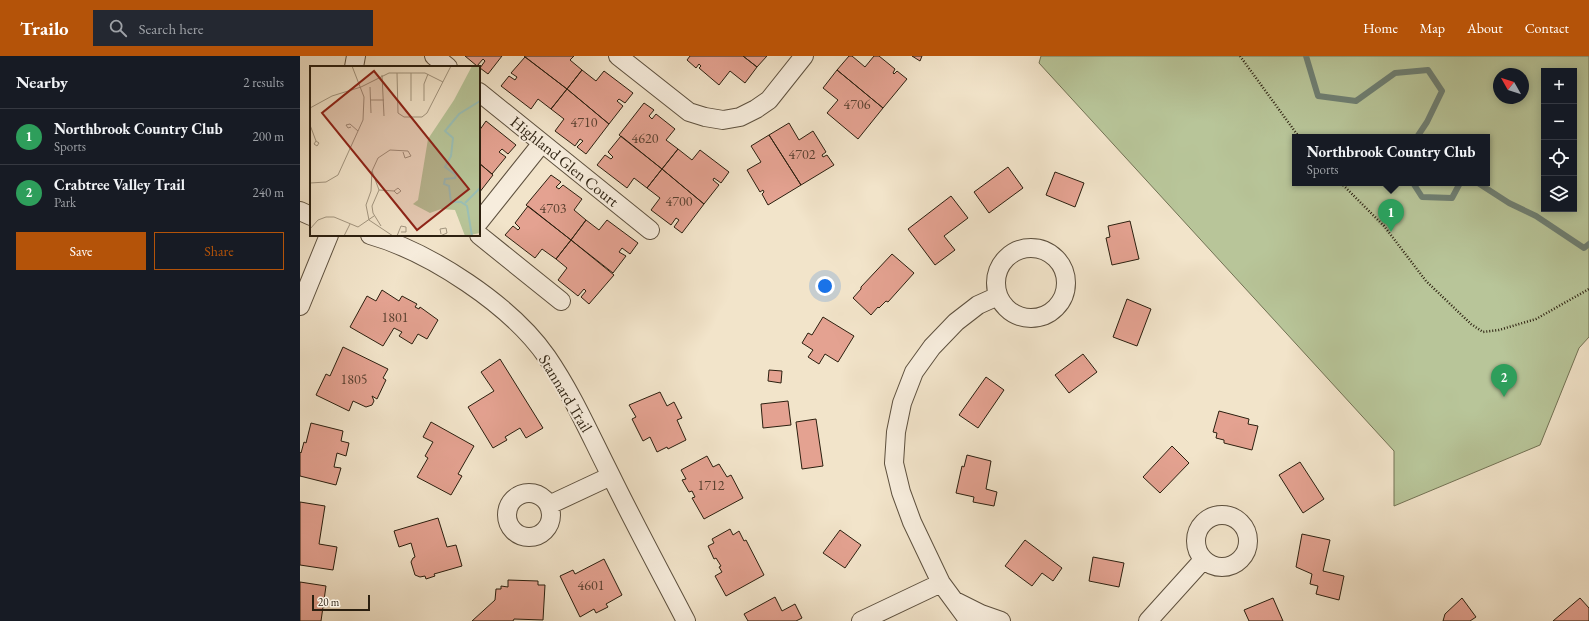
<!DOCTYPE html>
<meta charset="utf-8">
<style>
:root{--surface:#171b24;--page:#242831;--text:#f1f3f6;--muted:#9ea1a6;--line:#363941;--accent:#b45309}
body{margin:0;font-family:"EB Garamond",serif;background:var(--page);color:var(--text)}
.controls{position:absolute;right:12px;top:12px;display:grid;overflow:hidden;border-radius:0px;box-shadow:0 2px 10px #0003}
.controls button{width:36px;height:36px;display:grid;place-items:center;padding:0;border:0;border-bottom:1px solid var(--line);background:var(--surface);color:var(--text);font:20px sans-serif}
.compass{position:absolute;left:1193px;top:12px;width:36px;height:36px;border-radius:50%;background:var(--surface);box-shadow:0 2px 10px #0003;rotate:309deg}
.scale{position:absolute;left:12px;bottom:10px;width:58px;box-sizing:border-box;padding-left:4px;border:2px solid #2b1f0f;border-top:0;font-size:11px;line-height:14px;white-space:nowrap;color:#2b1f0f;-webkit-text-stroke:3px #f7eddd;paint-order:stroke}
.you{position:absolute;left:525px;top:230px;width:14px;height:14px;margin:-10px;border:3px solid #fff;border-radius:50%;background:#1a73e8;box-shadow:0 0 0 6px #1a73e833}
.badge{display:grid;place-items:center;width:26px;height:26px;border-radius:50%;background:var(--accent);color:#fff;font-size:13px;font-weight:700}
.pin{position:absolute;translate:-50% -33px;filter:drop-shadow(0 1px 2px #0008)}
.pin::after{content:'';position:absolute;top:21px;width:14px;height:12px;background:inherit;clip-path:polygon(0 0,100% 0,50% 100%)}
.popup{position:absolute;left:992px;top:78px;width:198px;height:52px;box-sizing:border-box;display:grid;place-content:center;border-radius:0px;background:var(--surface);filter:drop-shadow(0 1px 3px #0005);font-size:13px;white-space:nowrap;color:var(--muted)}
.popup b{font-size:15px;color:var(--text)}
.popup::after{content:'';position:absolute;left:50%;top:100%;margin-left:-8px;border:8px solid transparent;border-top-color:var(--surface)}
.list{margin:0;padding:0;list-style:none}
h2{display:flex;justify-content:space-between;align-items:center;height:52px;margin:0;padding:0 16px;font-size:17px}
h2 small{font-size:13px;font-weight:400;color:var(--muted)}
.list li{display:grid;grid-template-columns:26px 1fr auto;gap:12px;align-items:center;box-sizing:border-box;height:56px;padding:0 16px;border-top:1px solid var(--line)}
.list b{display:block;font-size:15px;white-space:nowrap}
.list p{margin:0;font-size:13px;white-space:nowrap;color:var(--muted)}
.list em{font-size:13px;font-style:normal;color:var(--muted)}
.actions{display:flex;gap:8px;padding:12px 16px}
.actions a{flex:1;padding:9px 0;border:1px solid var(--accent);border-radius:0px;text-align:center;font-size:14px;color:var(--accent)}
.actions .main{background:var(--accent);color:#fff}
.icon{flex:none;width:22px;height:22px;fill:none;stroke:currentColor;stroke-width:2;stroke-linecap:round;stroke-linejoin:round}
.map{position:relative;flex:none;width:1289px;height:565px;overflow:hidden}
header{display:flex;align-items:center;gap:24px;box-sizing:border-box;height:56px;padding:0 20px;background:var(--accent);color:#fff}
header strong{font-size:19px}
nav{display:flex;gap:22px;margin-inline-start:auto;font-size:14px}
.search{width:280px;height:36px;background:var(--page);display:flex;align-items:center;gap:10px;box-sizing:border-box;padding:0 14px;border-radius:0px;color:var(--muted);font-size:15px}
main{display:flex}
aside{flex:1;background:var(--surface)}
.map>svg:first-child{display:block}
.green{fill:#b8c599;stroke:#727254;fill-rule:evenodd}
.lines{fill:none;stroke-linecap:round;stroke-linejoin:round}
.stream{stroke:#6e7f73;stroke-width:6}
.building{fill:#e4a291;stroke:#2b1f0f}
.minor-casing{stroke:#5d503e;stroke-width:20}
.path{stroke:#2b1f0f;stroke-width:2.5;stroke-dasharray:1 2;stroke-linecap:butt}
.minor{stroke:#f7eddd;stroke-width:18}
.labels{text-anchor:middle;stroke-width:4;stroke-linejoin:round;paint-order:stroke}
.number-label{font-size:14px;fill:#594030}
.street-label{font-size:16px;fill:#2b1f0f;stroke:#f7eddd}
.inset-river{fill:none;stroke:#9bbfb5;stroke-width:2}
.inset-road{fill:none;stroke:#a2957f;stroke-width:1}
.view{fill:#8f2418;fill-opacity:0.15;stroke:#8f2418;stroke-width:2}
.inset-edge{fill:none;stroke:#2b1f0f;stroke-width:2}
</style>
<header>
<strong>Trailo</strong>
<div class="search"><svg class="icon" aria-label="search" viewBox="0 0 24 24"><circle cx="10" cy="10" r="6"/><path d="M15 15l6 6"/></svg>Search here</div>
<nav><a>Home</a><a>Map</a><a>About</a><a>Contact</a></nav>
</header>
<main>
<aside>
<h2>Nearby<small>2 results</small></h2>
<ul class="list">
<li><span class="badge" style="background:#2e9e5b">1</span><div><b>Northbrook Country Club</b><p>Sports</p></div><em>200 m</em></li>
<li><span class="badge" style="background:#2e9e5b">2</span><div><b>Crabtree Valley Trail</b><p>Park</p></div><em>240 m</em></li>
</ul>
<div class="actions"><a class="main">Save</a><a>Share</a></div>
</aside>
<div class="map">
<svg width="1289" height="565" viewBox="0 0 1289 565">
<rect width="100%" height="100%" fill="#f2e4ca"/>
<filter id="stains"><feTurbulence type="fractalNoise" baseFrequency=".005" numOctaves="4"/><feColorMatrix values="0 0 0 0 .2 0 0 0 0 .09 0 0 0 0 .02 0 0 0 .5 -.17"/></filter>
<radialGradient id="worn" r=".72"><stop offset=".6" stop-color="#630" stop-opacity="0"/><stop offset="1" stop-color="#630" stop-opacity=".3"/></radialGradient>
<path class="green" d="M741,0H1289V281L1279,292L1240,389L1094,450V395L739,7ZM1244,15H1274V153H1244ZM1199,18H1223V42H1199ZM995,81H1187V127H995Z"/>
<g class="lines">
<path class="stream" d="M1006,0L1018,40L1056,45L1095,17L1128,14L1142,35L1127,66L1117,81
M1113,127L1122,141L1152,142L1160,127
M1178,127L1209,147L1236,160L1284,192L1289,188"/>
</g>
<path class="building" d="M165,0H202L188,18L180,12L185,5L183,3L177,10Z
M224,0H274L270,4L282,14L267,33Z
M390,0H443L457,11L445,27L430,15L419,29L399,12L401,10L399,8L396,12L387,4Z
M443,0H467L457,11Z
M549,0H552L565,11L574,0H579L595,13L593,17L594,18L597,15L607,23L583,52L537,14Z
M612,0H622L620,5Z
M225,1L267,33L251,53L238,43L231,53L201,30L209,20L215,24L217,21L211,17Z
M282,14L296,25L304,15L333,37L325,47L319,43L317,45L323,50L309,68L267,33Z
M537,14L583,52L558,83L527,57L538,44L523,32Z
M267,33L309,68L286,98L277,91L283,85L280,83L275,90L255,75L264,63L251,53Z
M344,47L354,54L349,60L352,63L356,58L375,73L366,84L378,93L362,113L319,79Z
M186,65L216,89L208,98L202,93L199,96L206,101L192,118L179,107V75Z
M489,67L499,84L513,75L526,96L522,99L523,101L527,99L534,109L501,129L469,79Z
M469,79L501,129L468,149L462,138L464,136L463,134L460,136L447,114L461,106L451,90Z
M321,80L362,113L347,132L334,122L327,132L297,109L305,99L311,103L313,101L308,96Z
M378,93L392,104L400,94L429,116L421,127L414,122L413,124L419,129L404,148L362,113Z
M179,107L193,119L179,137Z
M708,111L723,132L689,157L674,136Z
M362,113L404,148L382,177L374,171L379,164L376,162L371,169L351,154L360,142L347,132Z
M755,116L784,127L775,151L746,139Z
M251,119L261,126L256,131L259,133L263,129L282,143L274,154L286,164L271,184L226,149Z
M651,140L668,162L644,180L655,194L635,209L608,173Z
M228,150L271,184L256,203L242,193L235,202L205,179L213,170L218,174L220,172L215,167Z
M286,164L299,174L307,164L338,187L330,198L322,192L319,196L326,200L313,217L271,184Z
M830,165L839,203L812,209L806,182L810,181L808,170Z
M271,184L314,219L289,248L281,241L286,235L284,233L278,240L258,224L267,212L256,203Z
M592,198L614,217L588,246L586,245L579,252L578,251L571,259L553,242L561,233V231Z
M82,234L99,245L102,240L117,248L115,251L119,253L120,251L138,264L127,283L118,278L112,288L99,280L102,276L94,272L83,290L50,271L67,240L76,245Z
M827,243L851,253L837,290L813,281Z
M523,261L554,280L538,306L525,298L519,308L508,301L513,294L502,287L508,277L512,279Z
M43,291L88,313L83,322L86,324L77,343L72,340L74,345L72,349L66,351L53,345L49,355L16,339L26,318L30,320Z
M783,298L797,316L769,337L755,319Z
M200,303L243,372L226,382L220,372L205,381L207,384L193,392L168,351L194,335L181,316Z
M469,314L482,315L481,327L468,325Z
M686,321L704,334L678,372L659,359Z
M360,336L367,350L374,346L382,362L377,364L386,384L368,393L367,391L357,396L350,381L343,385L332,363L336,361L329,349Z
M488,345L491,369L463,372L461,348Z
M919,355L949,363L948,368L958,370L952,394L924,387V384L916,382L917,377L913,376Z
M516,363L523,410L502,413L496,366Z
M131,366L174,390L158,418L162,420L151,439L117,421L128,402L125,400L133,386L123,381Z
M11,367L43,375L41,385L49,387L46,400L37,397L34,411L41,412L36,429L0,420V396L1,397L4,386L6,387Z
M872,390L889,407L860,437L843,421Z
M667,399L691,405L686,433L697,436L694,450L673,446L674,441L656,437L662,410L664,411Z
M407,400L413,411L419,408L427,421L431,419L443,442L404,463L392,442L395,441L392,435L389,436L382,424L386,423L381,414Z
M1000,406L1024,443L1003,457L979,419Z
M0,446L25,450L19,488L37,491L33,514L0,509Z
M138,462L147,491L156,489L162,510L134,518L135,520L126,523L125,520L120,521L115,519L111,506L113,502L115,501L111,487L99,491L94,475Z
M430,473L433,479L439,475L444,485L446,484L464,519L426,540L415,520L422,516L419,511L421,510L416,502L414,503L408,490L414,487L412,483Z
M540,474L561,489L545,512L523,497Z
M1002,478L1030,484L1023,515L1044,520L1039,544L1016,538L1018,530L1010,528L1012,518L996,511Z
M725,484L762,512L753,525L742,517L732,530L705,510Z
M793,501L824,507L819,531L789,525Z
M304,503L322,539L306,548L308,551L296,557L294,553L280,561L260,520L273,514L275,518Z
M208,524L238,525V529H245L243,564L214,563L213,565H172L195,544L196,533H201V530L208,531Z
M0,526L26,530L21,565H0Z
M475,541L482,555L495,548L502,562L496,565H448L444,558Z
M973,542L983,565H949L944,554Z
M1162,542L1176,561L1170,565H1143L1145,558Z
M1280,542L1289,552V565H1253Z"/>
<g class="lines">
<defs>
<path id="minor" d="M134,0L148,11
M318,0L389,56L405,61L423,64L440,61L456,53L469,44L504,0
M54,11L56,0
M179,36L350,174
M0,155L11,160
M179,166L242,87
M70,179C130,196 211,249 247,301C273,339 290,379 311,420C335,469 361,517 386,565
M179,179L261,245
M696 227a35 35 0 1 1 70 0a35 35 0 1 1-70 0Z
M0,250L29,179
M207 459a22 22 0 1 1 44 0a22 22 0 1 1-44 0Z
M249,449L311,420
M896 485a26 26 0 1 1 52 0a26 26 0 1 1-52 0Z
M657,546L681,558L701,565
M561,565L641,527
M669,565L641,527L612,466L601,436L594,407L596,376L602,347L614,316L632,291L656,266L678,249L698,240
M848,565L903,504"/>
</defs>
<use href="#minor" class="minor-casing"/>
<path class="path" d="M940,0L999,81
M1041,127L1084,170L1126,225L1171,268L1183,276L1199,274L1236,263L1289,233"/>
<use href="#minor" class="minor"/>
</g>
<g class="labels">
<g class="number-label">
<text x="557" y="53">4706</text>
<text x="284" y="71">4710</text>
<text x="345" y="87">4620</text>
<text x="502" y="103">4702</text>
<text x="379" y="150">4700</text>
<text x="253" y="157">4703</text>
<text x="95" y="266">1801</text>
<text x="54" y="328">1805</text>
<text x="411" y="434">1712</text>
<text x="291" y="534">4601</text>
</g>
<g class="street-label">
<text transform="translate(265 105) rotate(39)" y="6">Highland Glen Court</text>
<text transform="translate(266 337) rotate(59)" y="6">Stannard Trail</text>
</g>
</g>
<g transform="translate(10 10)">
<rect width="170" height="170" fill="#f2e4ca"/>
<path d="M162,0H170V167L155,170L145,144L131,143L120,147L103,138L108,134L118,73L144,34Z" fill="#b8c599"/>
<path class="inset-river" d="M155,137L170,122M162,170L157,140L151,136H141L139,120L134,118L135,113L145,112L146,109L135,101L141,90L143,72L135,65L149,48L170,35"/>
<path class="inset-road" d="M87,7L88,47L94,51H112L117,47L141,0M101,7V35M72,9L74,50M60,21L61,47M61,34H74M114,35V18L118,8M0,42L22,30L51,21L79,7H115L133,16M0,59L6,75L9,77L7,80L4,78L6,75M41,61L38,62L36,59L40,58L48,65M62,105L69,124L62,140L63,147L71,160M0,117L16,116L28,109L53,54L54,31L42,0M69,124L84,125L88,122L91,125L87,128L84,125M0,163L8,154L16,151H24L48,161L64,150M34,170L40,158M83,170L59,154L56,139L61,125L62,105L68,92L80,84L98,85L101,90L95,92L93,86M87,170L91,160L96,161V166H91M130,170L137,167L136,162L130,163L131,168"/>
<path class="view" d="M64,5L159,123L107,164L12,47Z"/>
<rect width="170" height="170" class="inset-edge"/>
</g>
<rect width="100%" height="100%" filter="url(#stains)"/>
<rect width="100%" height="100%" fill="url(#worn)"/>
</svg>
<div class="controls">
<button>+</button>
<button>−</button>
<button><svg class="icon" aria-label="locate" viewBox="0 0 24 24"><circle cx="12" cy="12" r="6"/><path d="M12 2v4M12 18v4M2 12h4M18 12h4"/></svg></button>
<button><svg class="icon" aria-label="layers" viewBox="0 0 24 24"><path d="M12 4l9 5-9 5-9-5zM3 14l9 5 9-5"/></svg></button>
</div>
<svg class="compass" viewBox="-18 -18 36 36"><path d="M0-13l5 13h-10z" fill="#e53935"/><path d="M0 13l5-13h-10z" fill="#9ea1a6"/></svg>
<div class="scale">20 m</div>
<div class="you"></div>
<div class="pin badge" style="left:1091px;top:176px;background:#2e9e5b">1</div>
<div class="popup"><b>Northbrook Country Club</b>Sports</div>
<div class="pin badge" style="left:1204px;top:341px;background:#2e9e5b">2</div>
</div>
</main>
